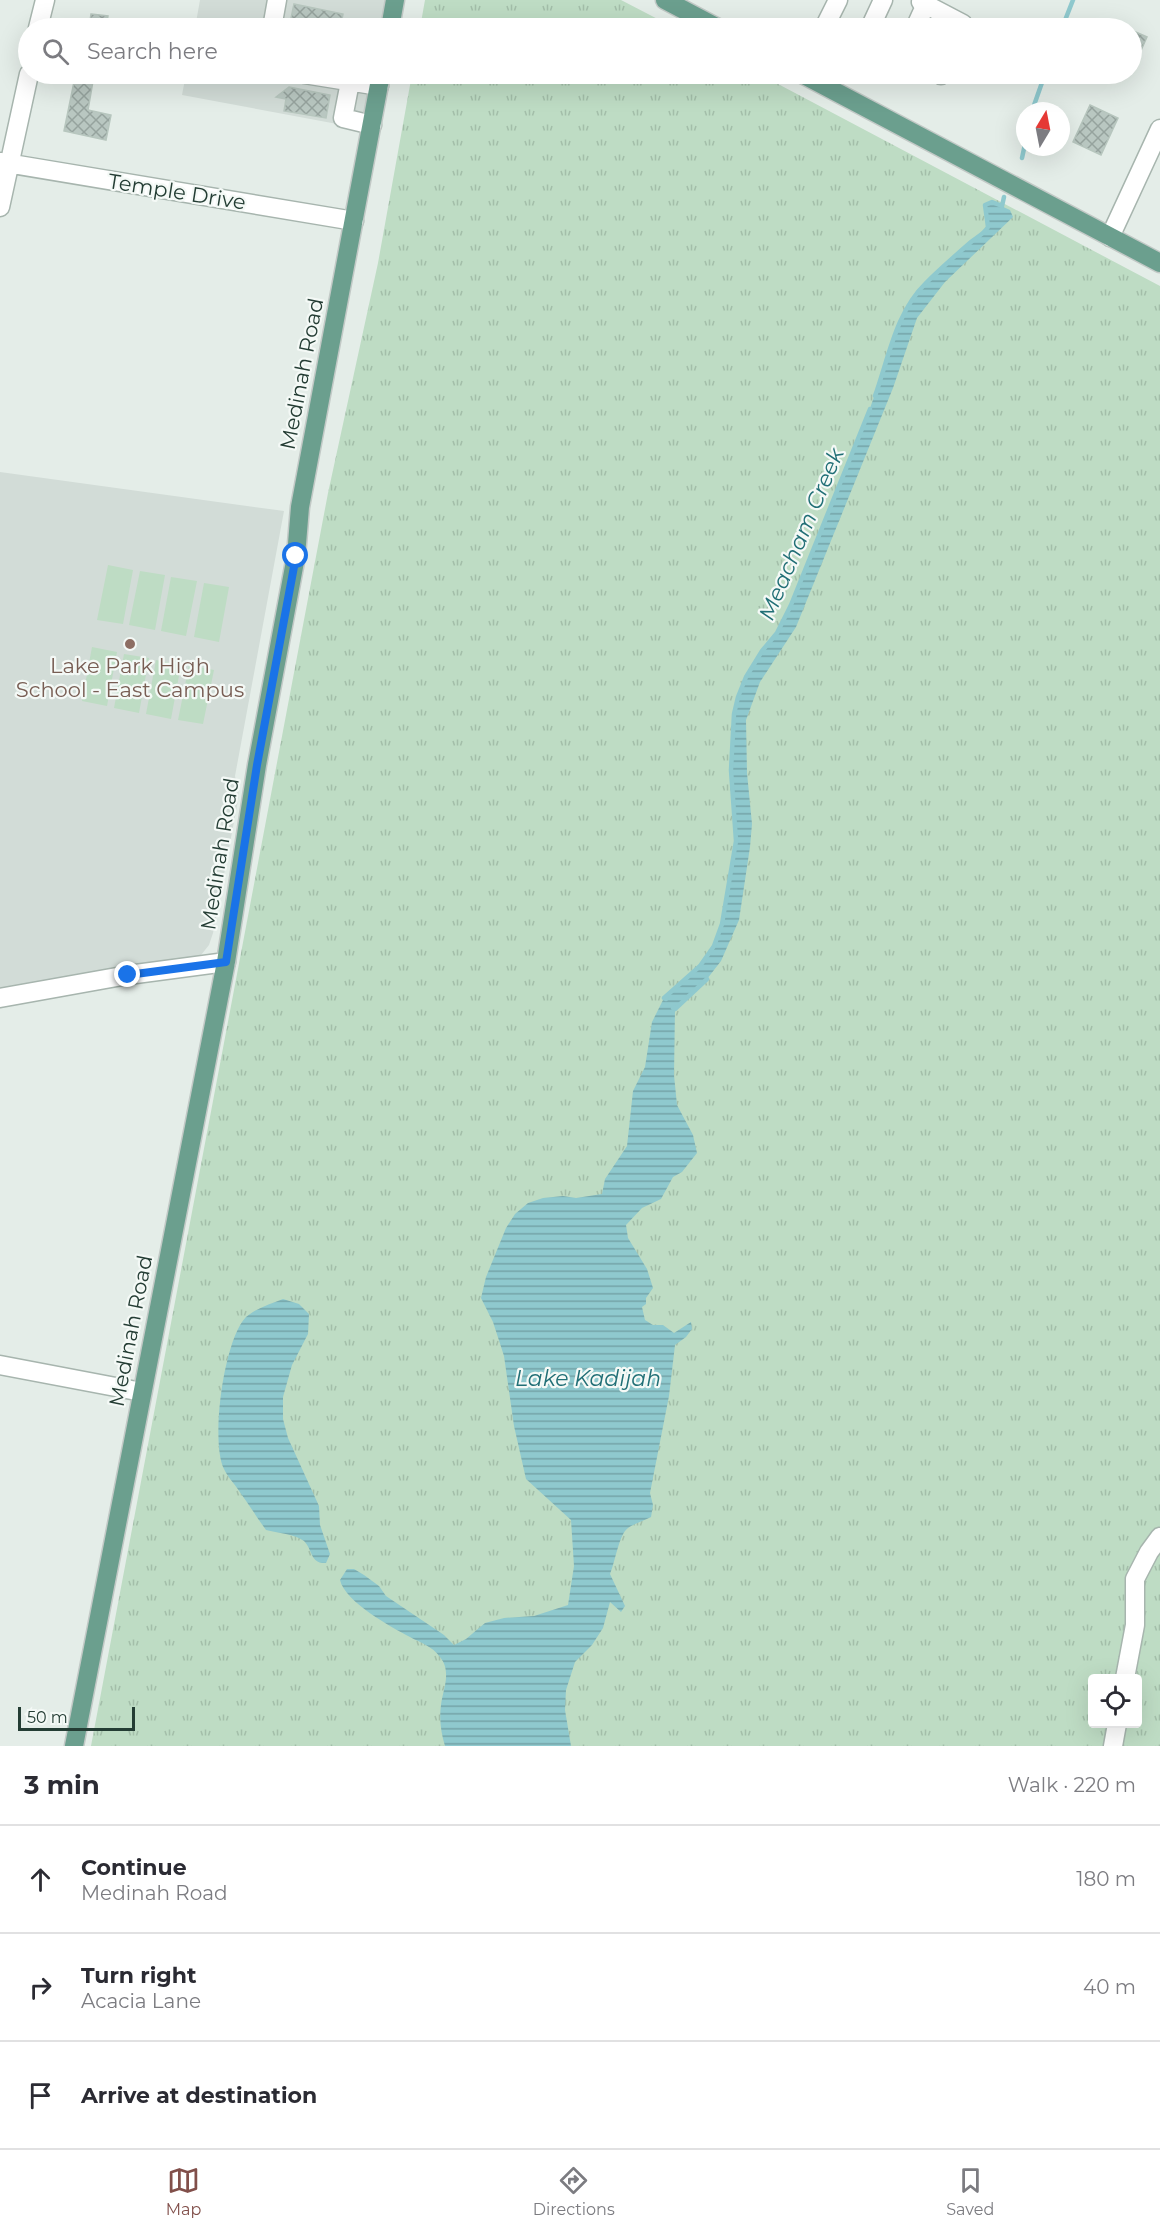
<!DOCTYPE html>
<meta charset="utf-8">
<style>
:root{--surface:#fff;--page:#f2f2f3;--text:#2b2b33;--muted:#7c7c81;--line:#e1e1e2;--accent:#814f4a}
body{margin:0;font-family:Montserrat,sans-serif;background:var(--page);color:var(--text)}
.controls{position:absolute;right:18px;bottom:18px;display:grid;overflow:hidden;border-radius:6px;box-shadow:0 6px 24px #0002}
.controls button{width:54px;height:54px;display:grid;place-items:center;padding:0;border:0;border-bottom:2px solid var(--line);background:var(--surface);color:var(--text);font:30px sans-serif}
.compass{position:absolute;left:1016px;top:102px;width:54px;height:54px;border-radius:50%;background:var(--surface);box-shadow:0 6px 24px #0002;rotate:10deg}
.scale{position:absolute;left:18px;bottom:15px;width:117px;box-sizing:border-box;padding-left:6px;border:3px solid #243d34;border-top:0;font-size:16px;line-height:21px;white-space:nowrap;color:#243d34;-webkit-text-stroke:4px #f4f9f6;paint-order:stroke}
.stop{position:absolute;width:18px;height:18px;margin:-14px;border:4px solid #1a73e8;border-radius:50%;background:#fff}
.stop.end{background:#1a73e8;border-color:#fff;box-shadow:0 2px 6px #0008}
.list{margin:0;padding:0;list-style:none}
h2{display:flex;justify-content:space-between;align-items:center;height:78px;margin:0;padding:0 24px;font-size:26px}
h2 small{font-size:20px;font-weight:400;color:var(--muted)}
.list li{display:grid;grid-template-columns:39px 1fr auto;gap:18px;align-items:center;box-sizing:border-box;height:108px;padding:0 24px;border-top:2px solid var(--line)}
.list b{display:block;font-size:22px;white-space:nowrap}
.list p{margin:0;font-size:20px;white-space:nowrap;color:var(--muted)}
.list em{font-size:20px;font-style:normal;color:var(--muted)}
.icon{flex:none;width:33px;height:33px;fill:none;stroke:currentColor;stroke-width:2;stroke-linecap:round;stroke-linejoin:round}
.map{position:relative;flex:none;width:1160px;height:1746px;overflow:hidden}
.search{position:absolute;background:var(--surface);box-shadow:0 6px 24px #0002;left:18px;right:18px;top:18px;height:66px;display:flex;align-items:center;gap:15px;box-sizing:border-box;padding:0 21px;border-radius:33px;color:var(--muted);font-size:22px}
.sheet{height:402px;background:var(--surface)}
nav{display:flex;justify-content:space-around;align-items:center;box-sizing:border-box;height:84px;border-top:2px solid var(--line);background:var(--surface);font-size:16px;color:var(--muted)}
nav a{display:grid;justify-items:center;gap:3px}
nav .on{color:var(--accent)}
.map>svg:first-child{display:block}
.built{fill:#d2dcd7}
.grass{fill:url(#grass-tufts);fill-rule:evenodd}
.park{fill:#bedcc4}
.water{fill:url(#water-rules)}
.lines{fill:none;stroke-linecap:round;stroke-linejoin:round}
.stream{stroke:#8fc9ce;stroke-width:4.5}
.building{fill:url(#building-cross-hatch);stroke:#b7c6be;stroke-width:1.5}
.minor-casing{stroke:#a7b5ae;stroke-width:21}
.major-casing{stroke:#c2c9c6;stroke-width:21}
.minor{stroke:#fff;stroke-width:18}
.major{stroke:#6b9f8e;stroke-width:18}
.route{stroke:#1a73e8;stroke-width:8}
.education-dot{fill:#8d6e63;stroke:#f4f9f6;stroke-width:2}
.labels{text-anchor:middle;stroke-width:4.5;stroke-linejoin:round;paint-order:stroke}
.street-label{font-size:21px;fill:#243d34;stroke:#f4f9f6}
.education-label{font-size:21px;fill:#785e54;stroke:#f4f9f6}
.water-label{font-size:22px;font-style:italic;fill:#216f76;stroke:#f4f9f6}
</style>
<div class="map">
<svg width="1160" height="1746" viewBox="0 0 1160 1746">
<defs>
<pattern id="grass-tufts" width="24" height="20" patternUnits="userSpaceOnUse" patternTransform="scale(1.5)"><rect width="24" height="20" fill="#bedcc4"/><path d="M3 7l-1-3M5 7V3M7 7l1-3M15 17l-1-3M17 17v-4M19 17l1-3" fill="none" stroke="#a3bea9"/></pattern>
<pattern id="water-rules" width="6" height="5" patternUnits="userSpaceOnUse" patternTransform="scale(1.5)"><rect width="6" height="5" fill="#8fc9ce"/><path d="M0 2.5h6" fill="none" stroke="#75a4a8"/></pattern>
<pattern id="building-cross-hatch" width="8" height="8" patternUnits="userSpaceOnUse" patternTransform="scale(1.5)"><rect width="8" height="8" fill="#b9c7c1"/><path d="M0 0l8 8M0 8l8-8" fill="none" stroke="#96a39e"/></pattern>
</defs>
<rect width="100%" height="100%" fill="#e4ede8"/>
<path class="built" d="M200,0H388L383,28H195Z
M186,74H374L364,129L182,95Z
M0,472L284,511L235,776L239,795L213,933L209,945L201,955L189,959L0,992Z"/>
<path class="grass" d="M425,0H621L675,28H420Z
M412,74H759L1160,286V1746H91L328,493L378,263ZM1092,1678H1138V1724H1092Z"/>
<path class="park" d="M108,565L133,570L123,624L97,620Z
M140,571L165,575L155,630L129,625Z
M171,577L197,581L186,636L161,631Z
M204,583L229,587L219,642L194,637Z
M92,647L117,652L107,706L82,701Z
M124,654L149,658L139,713L114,708Z
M156,660L181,665L171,719L146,714Z
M189,665L214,670L203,724L178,720Z"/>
<path class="water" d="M992,202L1010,210L1013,217L945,282L917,318L893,388L796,627L760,682L746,720L747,773L752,824L750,847L739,920L721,961L707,979L675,1009L674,1075L677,1105L693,1135L697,1153L682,1172L673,1177L661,1199L642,1208L626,1225L628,1238L647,1269L653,1288L646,1298V1304L642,1307L645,1320L653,1325H663L674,1333L691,1322L692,1329L686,1337L675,1345L669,1396L650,1493L653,1505L651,1517C644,1521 633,1524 628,1528C619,1534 615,1563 610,1574L625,1606L621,1612L610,1602L603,1628L592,1645L575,1662L566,1690L565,1710L571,1746H445C441,1733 439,1719 441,1705C443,1689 452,1672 440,1657C432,1646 421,1643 410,1637C391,1627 345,1602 340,1580L347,1569H354L364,1575L379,1586L386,1596L444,1635L454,1645L466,1639L485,1623L504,1618L534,1616L568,1605L574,1566L571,1520L526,1479L514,1426L504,1356L493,1322L481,1298L486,1277L506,1228L515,1214L528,1203L543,1198L563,1196L576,1198L602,1194L605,1179L627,1146L633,1091L645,1067L652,1022L664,998L700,966L714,946L722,924L736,841L731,770L734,714L738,697L746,677L762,651L777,633L791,605L863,428L904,312C923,282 956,252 985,232L988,227L985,205Z
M283,1299L299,1304L309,1314L308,1334L292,1365L283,1397V1419L288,1438L319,1506L320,1525L330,1554L326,1563C310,1564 313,1550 304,1541C295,1534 277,1533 266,1530C256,1516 247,1502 237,1488C233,1482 227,1476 224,1469C210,1441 224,1339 246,1317C256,1308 271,1304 283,1299Z"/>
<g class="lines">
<path class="stream" d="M1062,28L1073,0
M1032,111L1045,74
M1022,158L1025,144
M875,396C889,357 896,312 926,283C940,269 956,255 971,242C977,237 984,234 988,227L985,205L992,202L1002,206L1004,197
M666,999L664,998L700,966L714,946L722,924L736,841L731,770L734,714L738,697L746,677L762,651L777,633L791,605L870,409
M673,1008L675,1009L707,979"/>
</g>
<path class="building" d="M294,4L343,14L340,28H289Z
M91,14L108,16L106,28H89Z
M1131,30L1147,37L1131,73Z
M75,77L93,81L88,110L111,115L106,140L64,131Z
M289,87L330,95L326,118L284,111L286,99L276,97Z
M1090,105L1118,118L1101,155L1073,142Z"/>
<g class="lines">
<defs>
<path id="minor" d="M922,0L921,2L963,24L961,28
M38,28L45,0
M272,28L277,0
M824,28L838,0
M870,28L883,0
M915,28L926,4
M304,74L379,86
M941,75L942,74
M350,82L343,118L372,125
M0,162L354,221
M0,207L29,74
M1110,237L1160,129
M0,998L128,975L226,962
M0,1365L142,1392
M1125,1678L1135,1625V1579L1149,1552L1160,1537
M1113,1746L1117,1724"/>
<path id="major" d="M665,0L718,28
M390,28L395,0
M802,74L1160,263
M74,1746L226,962L257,765L296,556L300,507L381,74"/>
</defs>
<use href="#minor" class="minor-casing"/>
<use href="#major" class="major-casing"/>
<use href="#minor" class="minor"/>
<use href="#major" class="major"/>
</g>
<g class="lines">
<path class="route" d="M128,975L226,962L257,765L296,556"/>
</g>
<circle class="education-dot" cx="130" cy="644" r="6"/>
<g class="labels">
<g class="street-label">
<text transform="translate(177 192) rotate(9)" y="7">Temple Drive</text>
<text transform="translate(302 374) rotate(-79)" y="7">Medinah Road</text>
<text transform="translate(220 854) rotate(-81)" y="7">Medinah Road</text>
<text transform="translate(131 1331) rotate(-79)" y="7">Medinah Road</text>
</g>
<g class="education-label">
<text x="130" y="673">Lake Park High<tspan x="130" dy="24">School - East Campus</tspan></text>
</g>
<g class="water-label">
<text transform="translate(801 534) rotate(-67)" y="8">Meacham Creek</text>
<text x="588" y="1386">Lake Kadijah</text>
</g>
</g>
</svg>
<div class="controls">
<button><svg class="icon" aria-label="locate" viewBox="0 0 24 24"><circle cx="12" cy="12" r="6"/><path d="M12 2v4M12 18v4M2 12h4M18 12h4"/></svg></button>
</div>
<svg class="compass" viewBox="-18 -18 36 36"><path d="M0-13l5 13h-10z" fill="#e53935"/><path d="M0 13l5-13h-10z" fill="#7c7c81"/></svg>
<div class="scale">50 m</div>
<div class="stop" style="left:296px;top:556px"></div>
<div class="stop end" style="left:128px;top:975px"></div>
<div class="search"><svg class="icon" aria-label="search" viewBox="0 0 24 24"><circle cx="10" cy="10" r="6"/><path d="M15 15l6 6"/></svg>Search here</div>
</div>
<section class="sheet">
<h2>3 min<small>Walk · 220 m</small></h2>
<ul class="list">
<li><svg class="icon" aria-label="ahead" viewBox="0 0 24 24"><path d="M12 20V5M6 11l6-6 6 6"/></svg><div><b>Continue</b><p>Medinah Road</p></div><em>180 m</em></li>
<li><svg class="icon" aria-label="right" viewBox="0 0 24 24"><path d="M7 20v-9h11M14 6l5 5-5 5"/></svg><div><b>Turn right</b><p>Acacia Lane</p></div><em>40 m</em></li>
<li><svg class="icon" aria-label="arrive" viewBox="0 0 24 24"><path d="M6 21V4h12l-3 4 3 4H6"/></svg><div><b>Arrive at destination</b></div></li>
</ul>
</section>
<nav>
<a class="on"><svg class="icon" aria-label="map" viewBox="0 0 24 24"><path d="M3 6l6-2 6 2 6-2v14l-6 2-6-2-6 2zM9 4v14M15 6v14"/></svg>Map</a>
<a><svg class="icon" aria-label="directions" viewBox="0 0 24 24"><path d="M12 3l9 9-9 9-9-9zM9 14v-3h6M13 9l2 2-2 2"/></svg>Directions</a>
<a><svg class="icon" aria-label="saved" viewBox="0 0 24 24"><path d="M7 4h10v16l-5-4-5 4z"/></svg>Saved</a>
</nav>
